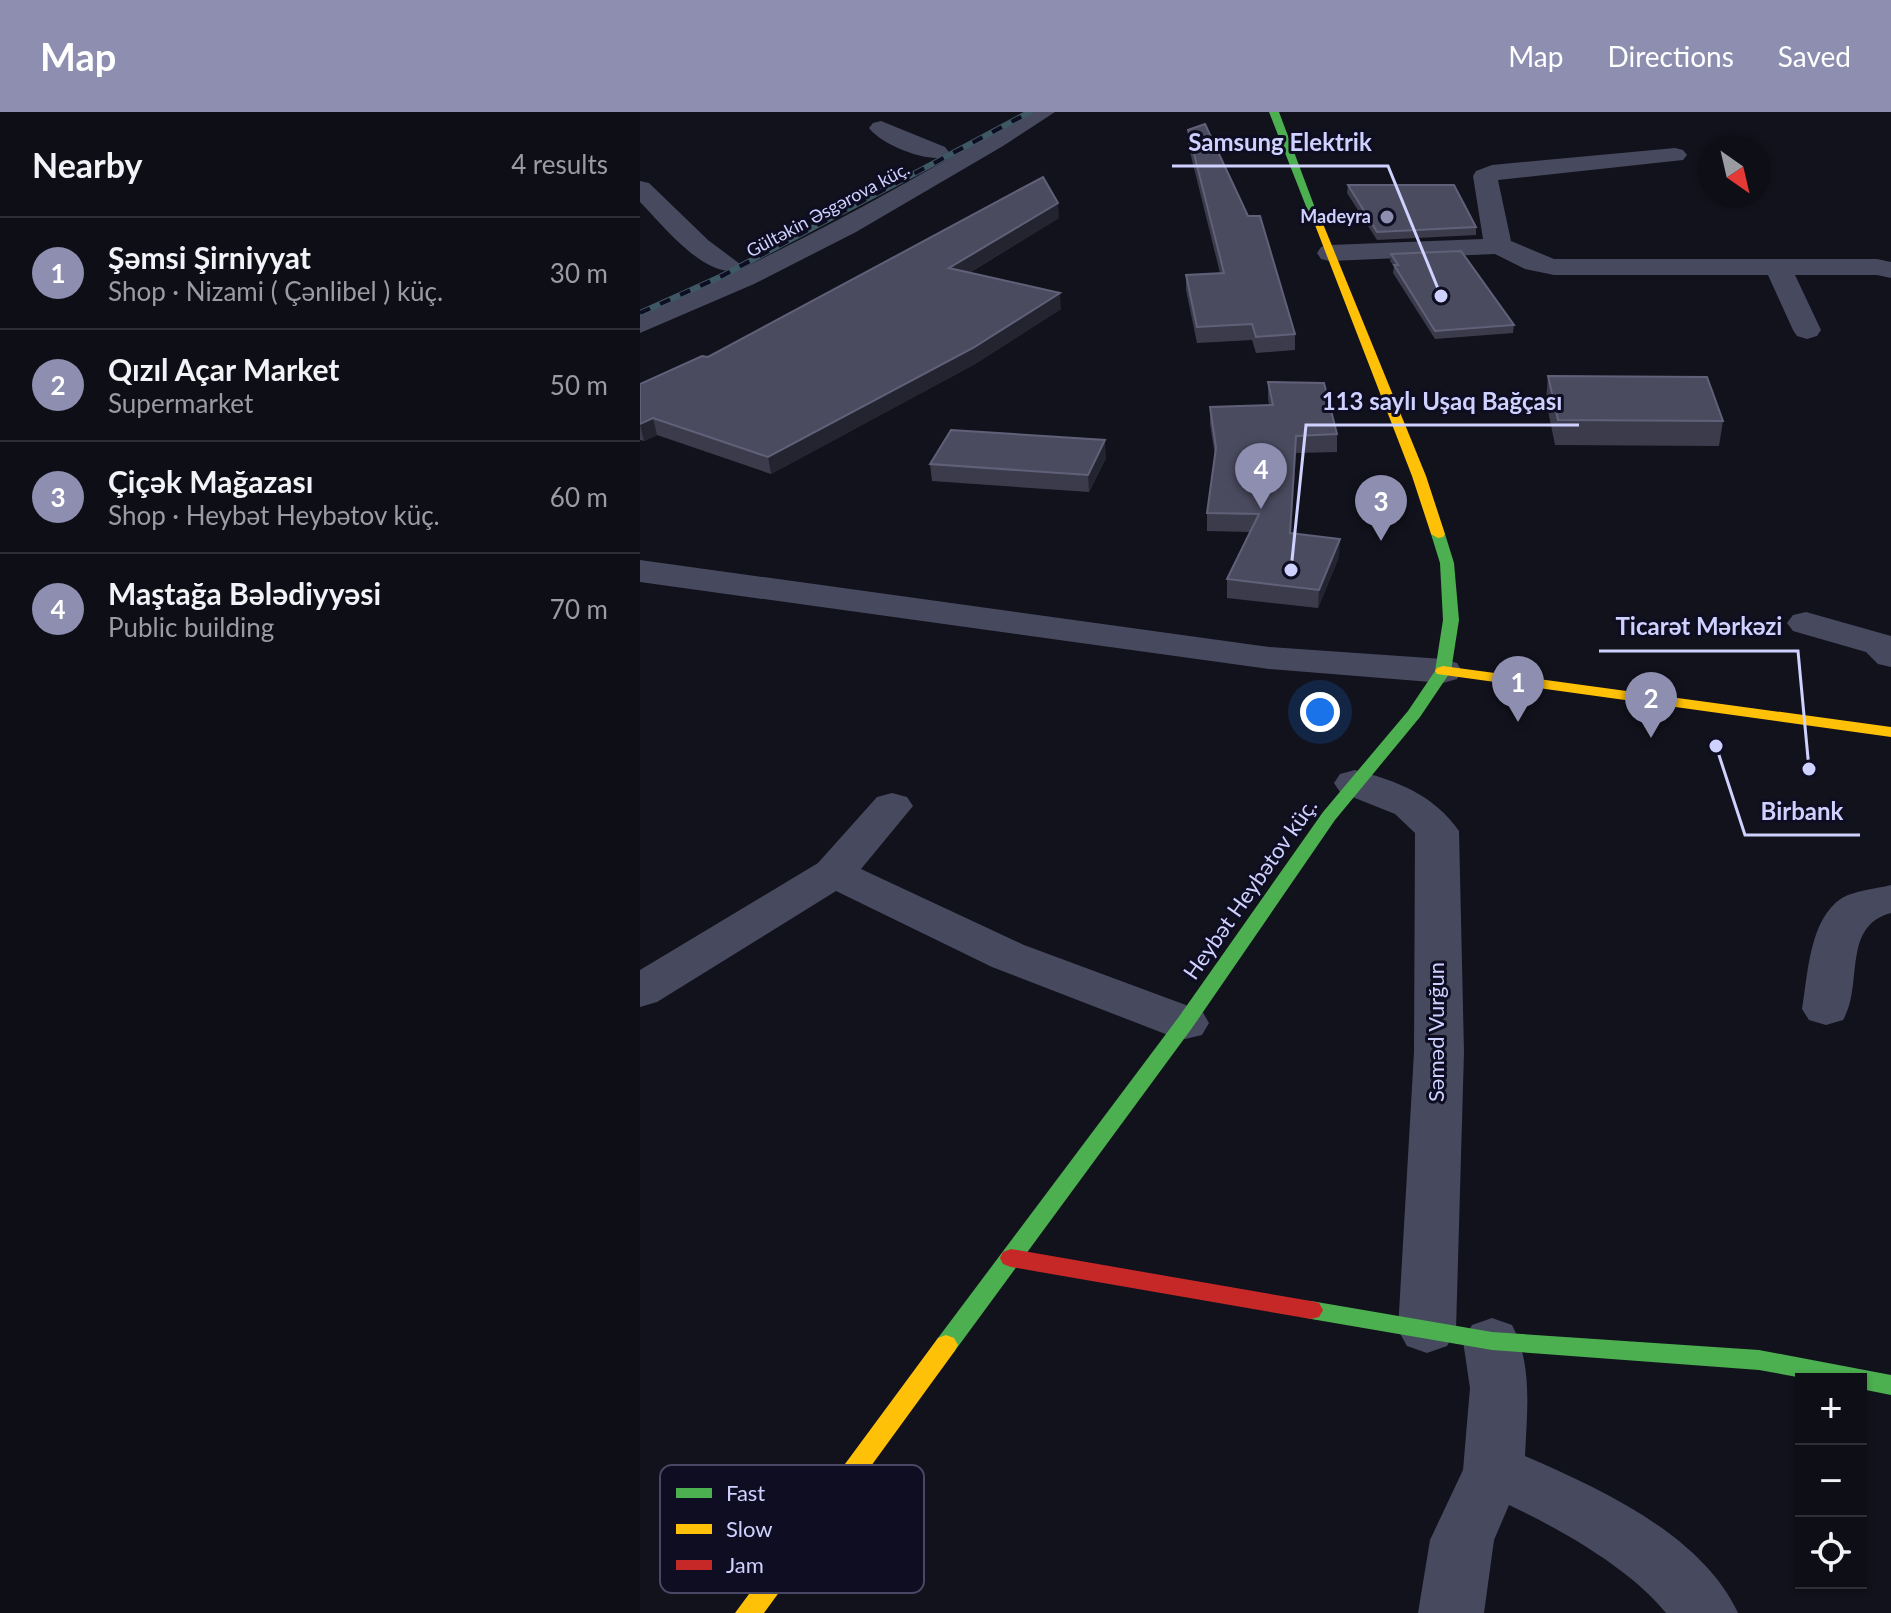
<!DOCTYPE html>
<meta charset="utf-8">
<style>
:root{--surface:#0e0e16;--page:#1c1c23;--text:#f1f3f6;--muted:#9b9ca1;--line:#2e2e35;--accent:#8d8eb0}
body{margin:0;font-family:Lato,sans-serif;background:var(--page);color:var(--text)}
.controls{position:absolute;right:24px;bottom:24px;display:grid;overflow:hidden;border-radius:0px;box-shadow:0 2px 6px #0004}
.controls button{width:72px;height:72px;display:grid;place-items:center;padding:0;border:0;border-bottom:2px solid var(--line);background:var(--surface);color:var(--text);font:40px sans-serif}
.compass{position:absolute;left:1059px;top:24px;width:72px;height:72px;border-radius:50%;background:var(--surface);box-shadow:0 2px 6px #0004;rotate:146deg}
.you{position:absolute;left:680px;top:600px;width:28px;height:28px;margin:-20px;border:6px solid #fff;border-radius:50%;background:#1a73e8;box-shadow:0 0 0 12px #1a73e833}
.badge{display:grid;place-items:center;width:52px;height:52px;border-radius:50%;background:var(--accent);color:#fff;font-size:26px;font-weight:700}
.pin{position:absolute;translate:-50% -66px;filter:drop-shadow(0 2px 4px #0008)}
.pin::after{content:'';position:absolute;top:42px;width:28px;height:24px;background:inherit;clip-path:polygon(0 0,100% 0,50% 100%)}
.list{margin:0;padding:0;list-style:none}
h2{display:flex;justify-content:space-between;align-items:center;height:104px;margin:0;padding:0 32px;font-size:34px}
h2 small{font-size:26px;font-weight:400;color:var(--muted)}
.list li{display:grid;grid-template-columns:52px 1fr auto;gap:24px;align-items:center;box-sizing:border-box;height:112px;padding:0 32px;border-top:2px solid var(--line)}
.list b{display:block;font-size:30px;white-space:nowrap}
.list p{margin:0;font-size:26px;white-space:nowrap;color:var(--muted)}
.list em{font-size:26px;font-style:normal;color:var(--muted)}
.icon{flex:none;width:44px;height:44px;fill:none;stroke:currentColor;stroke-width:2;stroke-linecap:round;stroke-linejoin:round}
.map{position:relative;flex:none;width:1251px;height:1501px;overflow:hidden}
header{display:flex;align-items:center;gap:48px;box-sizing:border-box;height:112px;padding:0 40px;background:var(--accent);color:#fff}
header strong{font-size:38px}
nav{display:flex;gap:44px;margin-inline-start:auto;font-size:28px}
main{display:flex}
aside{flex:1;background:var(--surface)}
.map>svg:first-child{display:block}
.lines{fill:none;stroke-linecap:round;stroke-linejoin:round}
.street{fill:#47495e;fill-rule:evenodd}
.fast{fill:#4caf50;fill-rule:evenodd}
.slow{fill:#ffc107;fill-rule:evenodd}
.jam{fill:#c62828;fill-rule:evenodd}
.rail-casing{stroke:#3e5964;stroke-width:6}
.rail{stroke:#0e0d22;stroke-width:4;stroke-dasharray:11;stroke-linecap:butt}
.wall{fill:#3b3b4c}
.shaded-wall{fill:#242431}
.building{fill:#4b4b60;stroke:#606079;stroke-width:2}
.poi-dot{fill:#8d8eb0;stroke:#0e0d22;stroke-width:3}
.labels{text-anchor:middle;stroke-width:6;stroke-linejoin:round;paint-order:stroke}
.far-street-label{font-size:18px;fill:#cfd1ff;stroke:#0e0d22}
.far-poi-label{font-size:18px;font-weight:bold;fill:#cfd1ff;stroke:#0e0d22;text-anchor:end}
.street-label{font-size:22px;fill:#cfd1ff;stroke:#0e0d22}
.key{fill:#0e0d22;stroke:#484864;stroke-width:2}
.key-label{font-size:22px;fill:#cfd1ff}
.leader{fill:none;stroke:#cfd1ff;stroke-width:3}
.callout-dot{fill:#cfd1ff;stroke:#0e0d22;stroke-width:3}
.callout-label{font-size:24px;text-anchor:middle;font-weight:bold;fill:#cfd1ff;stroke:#0e0d22;stroke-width:6;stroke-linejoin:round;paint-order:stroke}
</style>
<header>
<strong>Map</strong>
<nav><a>Map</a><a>Directions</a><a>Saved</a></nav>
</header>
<main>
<aside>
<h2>Nearby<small>4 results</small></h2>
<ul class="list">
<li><span class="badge">1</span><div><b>Şəmsi Şirniyyat</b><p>Shop · Nizami ( Çənlibel ) küç.</p></div><em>30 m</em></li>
<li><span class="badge">2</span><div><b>Qızıl Açar Market</b><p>Supermarket</p></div><em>50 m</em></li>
<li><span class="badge">3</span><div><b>Çiçək Mağazası</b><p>Shop · Heybət Heybətov küç.</p></div><em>60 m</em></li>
<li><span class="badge">4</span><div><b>Maştağa Bələdiyyəsi</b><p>Public building</p></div><em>70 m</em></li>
</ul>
</aside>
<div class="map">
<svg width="1251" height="1501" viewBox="0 0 1251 1501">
<rect width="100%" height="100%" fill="#12121d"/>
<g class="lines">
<path class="street" d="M388,0H415L363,34L216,120L114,172L0,221V202C135,146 262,75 388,0Z
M241,9L305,35L309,40L305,45C285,50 242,33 229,16L233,11Z
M1035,36L1043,38L1047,43L1043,48L858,68L871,129L914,147H1237L1251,150V166L1237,163H1155L1181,218L1177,224L1167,227L1157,224L1153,218L1128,163H914L885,157L855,142L690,149L681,147L677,141L681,135L690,133L843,127L833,64L836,59L852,53Z
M0,69L9,71L68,128L100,152L96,158C64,166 21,111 0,90Z
M0,448L629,535L803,547L817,551L822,559L817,567L803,571L629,557L0,470Z
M1166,500L1251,524V555L1238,552L1226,540L1153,519L1147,511L1153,503Z
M715,658C757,669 793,682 819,719L824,940L816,1218L807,1234L787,1241L767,1234L758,1218L774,940L775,721L755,702L700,680L694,671L700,662Z
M252,681L267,685L273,694L221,757L384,833L562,899L569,911L562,923L545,927L528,923L352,855L196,779L17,890L0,895V858L178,751L237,685Z
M1251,773V801C1201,814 1224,874 1203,908L1186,913L1169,908L1162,897C1168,863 1169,807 1202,786C1216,778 1236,777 1251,773Z
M852,1206L872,1213C893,1253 887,1300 885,1344C961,1377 1062,1423 1098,1501H1026C991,1457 920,1417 869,1393L854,1428L844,1501H778L790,1428L823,1358L830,1276L823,1229L832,1213Z"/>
<path class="fast" d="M629,0H639L678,104L669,102Z
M798,418L805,422L814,451L819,508L811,559L780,605L695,708L552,916L314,1240L306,1243L298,1240L294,1233L298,1226L538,906L683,700L768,599L795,559L803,508L800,451L791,422Z
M671,1189L852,1220L1119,1238L1251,1263V1283L1221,1277V1267H1168L1119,1258L852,1238L671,1207L663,1205L659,1198L663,1191Z"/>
<path class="slow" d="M670,100L679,102L786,364L805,422L803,425L798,426L791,422L772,364Z
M803,554L1251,615V625L797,562L795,559L797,556Z
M306,1223L314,1226L318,1233L314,1240L124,1501H95L298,1226Z"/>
<path class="jam" d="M371,1137L671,1189L679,1191L683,1198L679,1205L671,1207L371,1155L363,1152L360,1146L363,1140Z"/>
<defs>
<path id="rail" d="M0,201L80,165L390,0"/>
</defs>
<use href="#rail" class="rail-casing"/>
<use href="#rail" class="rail"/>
</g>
<path class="wall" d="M548,18L655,222V238L616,241L612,228L557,231L546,178V163L580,161L548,32Z
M708,73L836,115V123L737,128L707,81Z
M419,106L329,161L421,197L335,252L131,362L17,323L4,329L0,328V272Z
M751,142L874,213L873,221L795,227L753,161L754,154L750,149Z
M908,264L1083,309L1079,334L915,333L906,289Z
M628,270L697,322V340L656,341L651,421L699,445L678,496L587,486V467L610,420L567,419V401L575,344L570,312V295L629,293L628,287Z
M466,346L449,380L292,369L290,352Z"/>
<path class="shaded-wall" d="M418,91L419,106L310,172L309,156Z
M420,181L421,197L335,252L131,362L128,345Z
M13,306L17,323L4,329L0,312Z
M656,324V341L650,439V421Z
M465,328L466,346L449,380L448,363Z
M700,427L699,445L678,496L679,478Z"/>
<path class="building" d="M565,12L608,104H620L655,222L616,225L612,212L557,215L546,163L584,161L548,18Z
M403,65L418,91L309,156L420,181L333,236L128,345L13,306L0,312V272L62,244L68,245Z
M708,73H814L836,115L737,120Z
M821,139L874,213L795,219L754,153H758L751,142Z
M908,264L1067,265L1083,309L918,308Z
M628,270L684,271L697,322L656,324L650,421L700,427L679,478L587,467L619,402L567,401L576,336L570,295L633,293Z
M311,318L465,328L448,363L290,352Z"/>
<circle class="poi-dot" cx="747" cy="105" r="8"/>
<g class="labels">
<g class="far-street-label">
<text transform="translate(188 98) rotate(-28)" y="6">Gültəkin Əsgərova küç.</text>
</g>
<g class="far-poi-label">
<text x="731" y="111">Madeyra</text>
</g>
<g class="street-label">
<text transform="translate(610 777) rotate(-55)" y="8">Heybət Heybətov küç.</text>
<text transform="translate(796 920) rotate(-90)" y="8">Səməd Vurğun</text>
</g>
</g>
<rect x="20" y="1353" width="264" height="128" rx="12" class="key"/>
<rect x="36" y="1376" width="36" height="10" fill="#4caf50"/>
<rect x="36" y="1412" width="36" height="10" fill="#ffc107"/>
<rect x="36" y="1448" width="36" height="10" fill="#c62828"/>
<g class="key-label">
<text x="86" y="1389">Fast</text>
<text x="86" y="1425">Slow</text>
<text x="86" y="1461">Jam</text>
</g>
<path class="leader" d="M801 184L748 54H532M651 458L666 313H939M1169 657L1158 539H959M1076 634L1105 723H1220"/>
<g class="callout-dot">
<circle cx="801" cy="184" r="8"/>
<circle cx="651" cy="458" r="8"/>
<circle cx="1169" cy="657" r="8"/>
<circle cx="1076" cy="634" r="8"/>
</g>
<g class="callout-label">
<text x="640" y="39">Samsung Elektrik</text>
<text x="802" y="298">113 saylı Uşaq Bağçası</text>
<text x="1059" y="523">Ticarət Mərkəzi</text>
<text x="1162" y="708">Birbank</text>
</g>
</svg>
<div class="controls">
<button>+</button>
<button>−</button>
<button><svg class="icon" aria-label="locate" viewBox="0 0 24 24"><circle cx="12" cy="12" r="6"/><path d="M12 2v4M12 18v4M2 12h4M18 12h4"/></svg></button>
</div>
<svg class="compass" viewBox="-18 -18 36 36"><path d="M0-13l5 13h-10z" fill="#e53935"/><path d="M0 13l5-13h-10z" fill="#9b9ca1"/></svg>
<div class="you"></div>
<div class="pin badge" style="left:878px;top:610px">1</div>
<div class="pin badge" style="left:1011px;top:626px">2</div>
<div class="pin badge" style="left:741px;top:429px">3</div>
<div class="pin badge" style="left:621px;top:397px">4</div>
</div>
</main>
